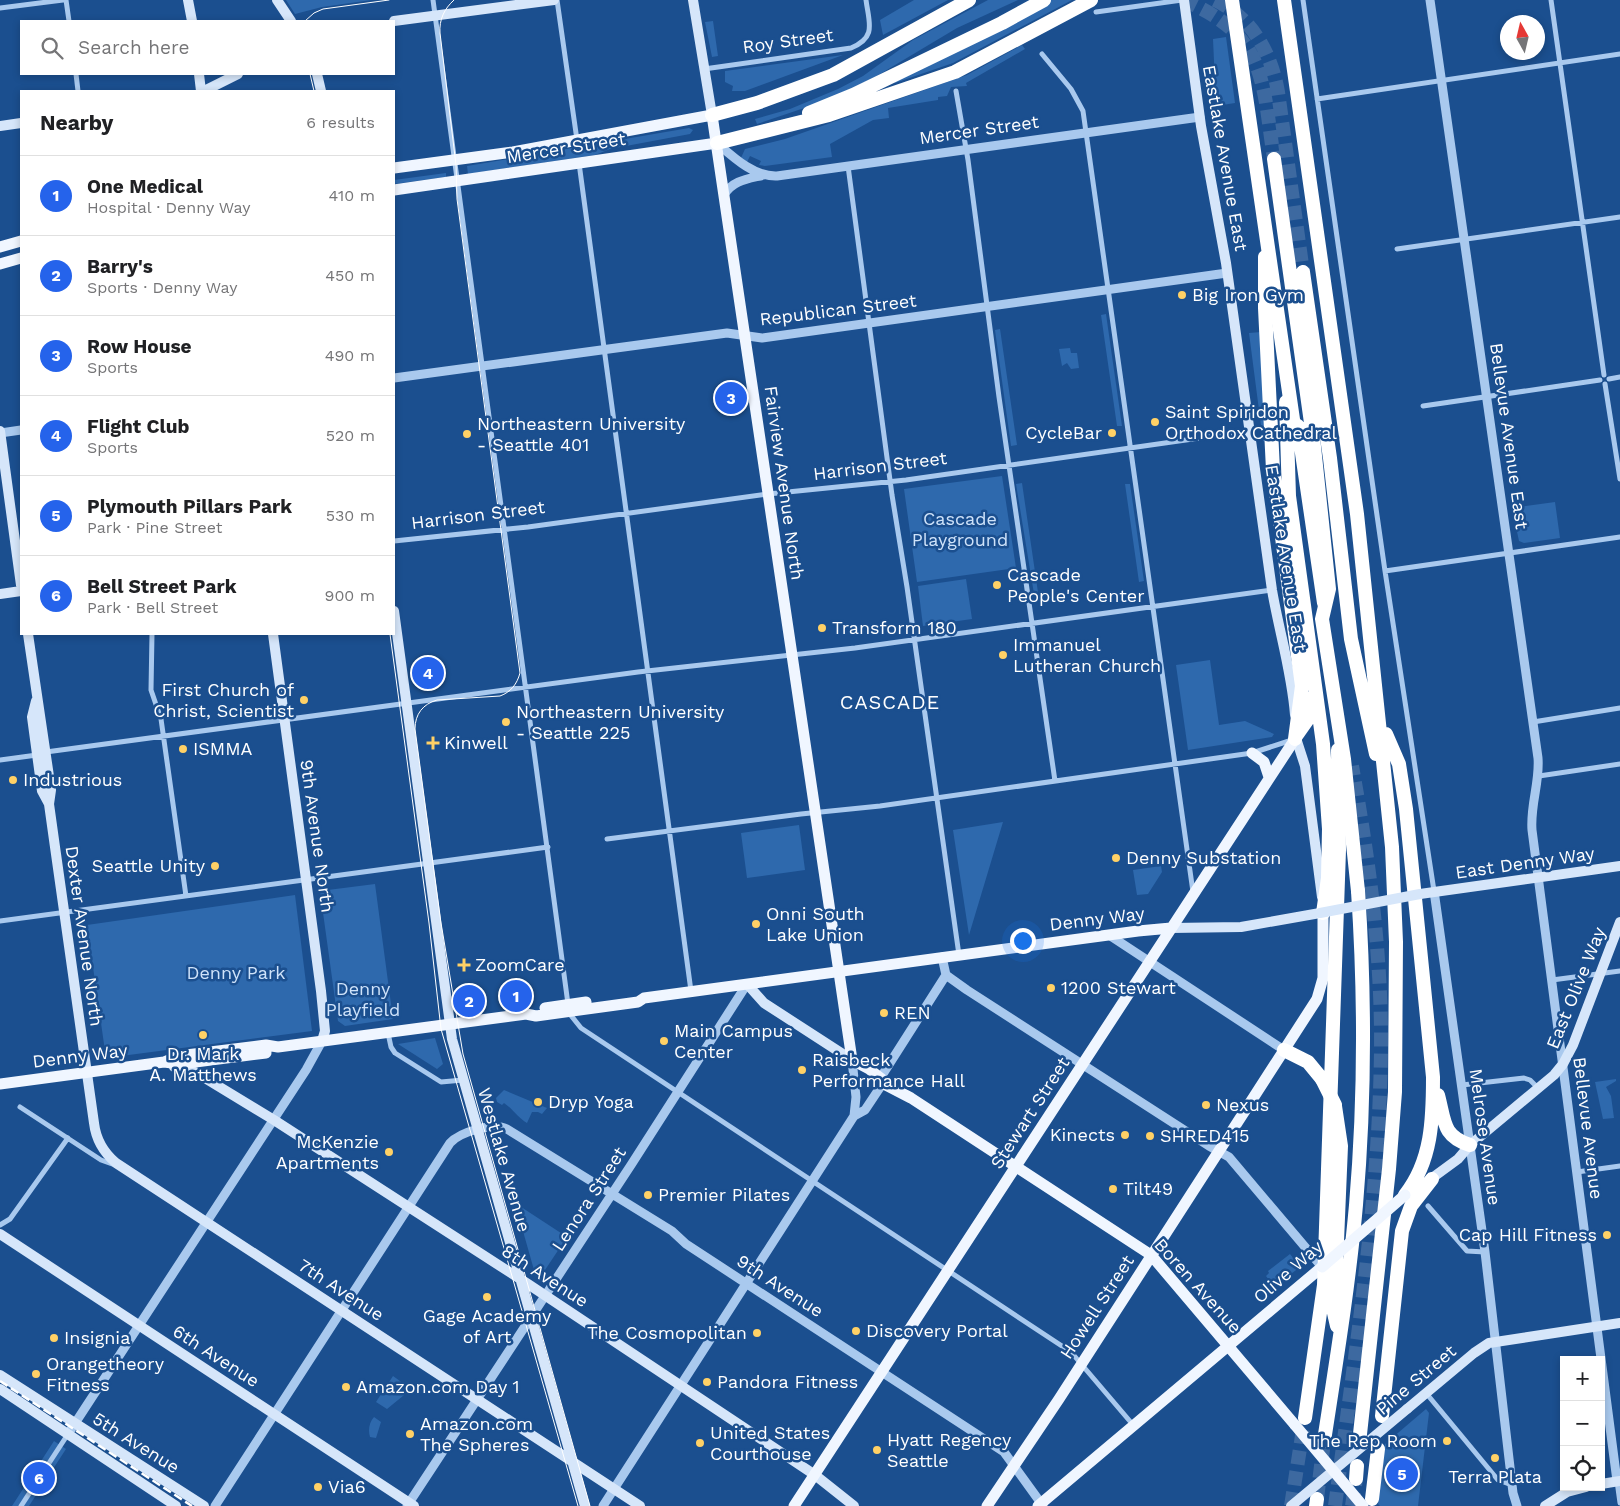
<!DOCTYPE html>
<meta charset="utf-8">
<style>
:root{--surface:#fff;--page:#f2f2f2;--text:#202124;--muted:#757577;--line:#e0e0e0;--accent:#2563eb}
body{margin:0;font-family:"Work Sans",sans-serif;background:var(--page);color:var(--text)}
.controls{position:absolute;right:15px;bottom:15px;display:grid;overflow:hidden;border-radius:0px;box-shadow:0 2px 8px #0003}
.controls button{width:45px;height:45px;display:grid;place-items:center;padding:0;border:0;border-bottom:1px solid var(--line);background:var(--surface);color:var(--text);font:25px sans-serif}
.compass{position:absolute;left:1500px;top:15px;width:45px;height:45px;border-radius:50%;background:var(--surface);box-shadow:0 2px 8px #0003;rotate:352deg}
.you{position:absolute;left:1022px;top:940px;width:18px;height:18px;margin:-12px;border:4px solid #fff;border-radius:50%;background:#1a73e8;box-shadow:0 0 0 8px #1a73e833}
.badge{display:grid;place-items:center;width:32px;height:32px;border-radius:50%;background:var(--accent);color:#fff;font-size:16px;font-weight:700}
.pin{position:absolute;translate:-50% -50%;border:2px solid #fff;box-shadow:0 1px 5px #0006}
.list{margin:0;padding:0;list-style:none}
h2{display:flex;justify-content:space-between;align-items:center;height:65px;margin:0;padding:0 20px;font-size:21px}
h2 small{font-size:16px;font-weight:400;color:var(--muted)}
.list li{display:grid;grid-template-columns:32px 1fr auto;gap:15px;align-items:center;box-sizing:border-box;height:80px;padding:0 20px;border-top:1px solid var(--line)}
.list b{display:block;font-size:19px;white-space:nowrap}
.list p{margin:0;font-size:16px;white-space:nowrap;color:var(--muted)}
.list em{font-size:16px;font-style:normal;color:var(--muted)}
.icon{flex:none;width:28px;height:28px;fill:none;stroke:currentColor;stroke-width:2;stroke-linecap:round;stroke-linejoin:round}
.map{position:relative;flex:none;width:1620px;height:1506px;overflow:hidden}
.search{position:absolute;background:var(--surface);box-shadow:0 2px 8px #0003;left:20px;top:20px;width:375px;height:55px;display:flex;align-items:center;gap:12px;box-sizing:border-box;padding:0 18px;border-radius:0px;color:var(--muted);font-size:19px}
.panel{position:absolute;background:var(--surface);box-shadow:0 2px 8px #0003;left:20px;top:90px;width:375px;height:545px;border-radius:0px}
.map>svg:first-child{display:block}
.green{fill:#2e69ad}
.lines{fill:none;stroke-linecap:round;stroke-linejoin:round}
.motorway-tunnel{stroke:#3d69a0;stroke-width:14;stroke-dasharray:14 7;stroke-linecap:butt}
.minor{stroke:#a9c9ee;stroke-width:5}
.tertiary{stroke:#a9c9ee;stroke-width:9}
.secondary{stroke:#d6e6fa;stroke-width:10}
.primary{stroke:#f0f6ff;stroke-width:11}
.motorway{stroke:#fff;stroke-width:14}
.tram{stroke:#fff;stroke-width:1}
.rail{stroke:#fff;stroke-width:2.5;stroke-dasharray:9 4;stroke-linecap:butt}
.secondary-bridge{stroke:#d6e6fa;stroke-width:10}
.primary-bridge{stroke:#f0f6ff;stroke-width:11}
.motorway-bridge{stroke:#fff;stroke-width:14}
.poi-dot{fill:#ffd166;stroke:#1b4f8f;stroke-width:2}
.labels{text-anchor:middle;stroke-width:5;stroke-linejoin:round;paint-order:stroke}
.street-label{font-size:18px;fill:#fff;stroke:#1b4f8f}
.poi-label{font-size:18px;fill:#fff;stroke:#1b4f8f;text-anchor:start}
.park-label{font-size:18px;fill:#cfe3fa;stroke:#1b4f8f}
.quarter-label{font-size:20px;letter-spacing:1px;fill:#fff;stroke:#1b4f8f}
</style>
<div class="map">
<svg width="1620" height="1506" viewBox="0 0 1620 1506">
<rect width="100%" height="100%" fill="#1b4f8f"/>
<path class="green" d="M286,0H372L322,7L295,14Z
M914,0H948L883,35L880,20Z
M988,0H1018L957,28L875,77L825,101L757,124L755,119L790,109L838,89L863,76L913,40Z
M1051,0H1072L953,63L895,83V80L1039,3Z
M713,21L718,56L712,57L705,22Z
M1226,37L1235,103L1216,106L1213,39Z
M1022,45L1025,49L966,83L967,86L951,87L947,96L938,97V100L888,108L889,118L873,120L830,144L832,157L765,166L759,165L761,161L750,156L747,162L741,158L745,149L785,139L967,75Z
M843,55L745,91H732L733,86L725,82V71Z
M689,128L693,130L690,134L610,149L595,155L468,174L467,166Z
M446,173V177L394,184V180Z
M1106,314L1122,426H1117L1101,315Z
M1000,329L1017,445L1011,446L995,330Z
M1261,332L1266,442L1263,441L1249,333Z
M1070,348L1071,353H1077L1079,368L1071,369L1067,363L1062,366L1059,349Z
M1002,476L1016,568L917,582L904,489Z
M1022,483L1039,599L1035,600L1016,484Z
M1125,484H1130L1144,581L1139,582Z
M1555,502L1560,538L1524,543L1519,541L1512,508Z
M966,579L972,619L923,626L918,586Z
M1210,660L1219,725L1245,721L1274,734L1272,737L1188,750L1176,665Z
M1003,822L969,935L953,830Z
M799,825L805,870L747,878L741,833Z
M1161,866L1162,872L1148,894L1137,895L1133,870Z
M375,884L393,1019L345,1026L338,1021L320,891Z
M295,895L312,1031L106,1058L87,925Z
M435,1038L443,1064L437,1069L398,1044Z
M1616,1079V1081L1606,1087L1611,1096L1614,1118L1603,1119L1595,1082Z
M504,1090L547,1108L542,1114L538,1112H532L527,1123C518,1118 514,1110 504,1103L502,1105L497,1102L496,1098Z
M515,1203L567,1237L539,1279L536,1277Z
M1290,1254L1300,1267L1270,1290L1265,1283L1269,1280L1266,1276L1269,1273L1268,1271Z
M393,1376L407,1386L409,1391L387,1409L376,1402Z
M1426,1409L1429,1413L1418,1506H1380L1378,1504L1385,1444Z
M374,1417L381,1422L376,1438L370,1437C368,1431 369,1422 374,1417Z
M54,1441L66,1449L29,1506H12Z"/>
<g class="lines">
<path class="motorway-tunnel" d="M1183,0C1266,35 1262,79 1274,159
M1215,0C1252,18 1271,52 1278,92L1303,272
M1317,1499L1324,1441
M1291,1506L1304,1423
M1335,1506C1355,1355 1379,1204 1381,1051C1382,955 1369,860 1352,766
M1352,1506L1356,1479"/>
<path class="minor" d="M66,0L69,21
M433,0L568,1004
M557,0L577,140
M1303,0L1385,571L1434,891
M1551,0L1604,375
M0,8L63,0
M1096,12L1182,0
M1042,54L1071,89L1083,111L1193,892
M704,69L851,48C877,37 869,23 866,0
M76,74L78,91
M956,91L968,160L999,397L1055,781
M1317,99L1620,54
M579,163L691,991
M848,166L892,495L907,587L959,955
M1397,249L1620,217
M1609,379L1620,377
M1605,384L1620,479
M1423,406L1600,380
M394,541L528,527L768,494L906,480L1249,431
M1385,571L1620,537
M152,634L151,690L161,719L186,896
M1533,722L1620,708
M46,752L638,672L855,648L1272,590
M0,760L37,755
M1539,776L1620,764
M607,839L801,814L880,806L1252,753L1292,740
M0,921L548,847
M1552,980L1620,971
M569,1013L581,1028L1071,1352L1134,1426
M388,1033L391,1047L395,1053L441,1082L463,1080
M1462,1085L1524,1078L1530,1080L1538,1088
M20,1107L101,1160L115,1165
M1577,1172L1620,1166
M1428,1206L1467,1251L1485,1252
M0,1225L10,1219L68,1138
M1426,1393L1498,1480L1512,1485
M1617,1481L1620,1503
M21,1506L68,1434"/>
<path class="tertiary" d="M1430,0L1538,758C1540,782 1530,805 1532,830L1617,1481
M717,143C733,157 754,177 777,176L1200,117
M724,195C733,180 748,179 764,175
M394,378L727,333L762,338L1227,273
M0,433L21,430
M1434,891L1485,1252L1513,1493L1517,1506
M1109,935L1284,1050
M942,957L946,975L967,990L1209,1146L1229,1157L1322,1267
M852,1060L856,1097L854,1116
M881,1077L946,975
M68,1434L306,1070L322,1041
M215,1506L450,1143C460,1132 493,1122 507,1129L672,1231L686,1244L1004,1452L1043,1506
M407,1506L631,1165L747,984
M603,1506L854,1116L865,1110L883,1083"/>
<path class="secondary" d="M188,0L192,21
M277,0L291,21
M693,0L712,115
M1184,0L1201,126L1226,263L1272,590C1279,631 1292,673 1295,715
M394,21L554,0
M199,74L201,91
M317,74L321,91
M204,91L238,74
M0,126L21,123
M0,431L21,585
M0,594L21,591
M394,611L452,1039L585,1506
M28,634L51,790L49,804L55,847L94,1123C96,1140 103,1152 116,1163L640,1506
M273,634L321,991L325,1031L322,1041
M36,701L32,717L42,791L49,804
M1295,735L1305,766L1322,897
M1420,894L1620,866
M1171,928L1241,927L1320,913
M747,984L764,1003L852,1060
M174,1067L195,1072L274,1120L528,1284L815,1475L854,1506
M1428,1181L1458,1159L1470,1145L1554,1075L1563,1064L1573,1045L1620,922
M0,1234L414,1506
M0,1375L204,1506
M0,1389L176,1506
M1407,1409L1474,1353L1489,1343L1620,1323
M1601,1484L1620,1481
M1545,1506L1567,1492L1586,1487"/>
<path class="primary" d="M394,168L513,152L712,115L852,1060L869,1069L891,1086
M394,190L717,143
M0,247L21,241
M0,264L21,258
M1252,753L1264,762L1269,777
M545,1008L586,1002
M164,1062L178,1056L266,1045L278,1047L526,1014L536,1016L638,1002L644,998L1138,931L1171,928
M0,1084L164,1062L180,1064L266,1053
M884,1084L911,1098L1151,1255L1295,1425
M794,1506L1295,739
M987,1506L1059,1399L1317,999L1323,978V913
M1038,1506L1322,1267"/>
<path class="motorway" d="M1284,0L1357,514L1392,847L1396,942L1395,1092L1389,1169L1360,1434
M809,113L853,95L1002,23L1044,0
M712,115L757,103L833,75L969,0
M717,143L829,115L955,72L1091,0
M1274,159L1313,437
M1265,257V308L1273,470L1302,686L1295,739
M1303,272L1330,458L1351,639L1376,754
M1286,402L1289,496L1323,744L1329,829L1328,878L1323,913
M1298,426L1324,603
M1386,734L1399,764L1406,809L1433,1077C1433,1119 1432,1161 1405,1195
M1296,736L1308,719L1313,697
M1284,1050L1308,1062L1322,1079
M1438,1095C1445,1121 1442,1136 1470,1145
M1335,1106L1341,1146L1334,1313L1337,1326
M1382,1416L1402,1231L1411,1206L1432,1179
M1305,1418L1324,1285L1339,850L1338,750
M1324,1441C1336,1363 1349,1284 1356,1205C1365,1100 1365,995 1358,891
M1356,1479L1357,1466
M1372,1499L1378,1449
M1316,1506L1317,1499"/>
<path class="tram" d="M454,0C444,9 439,20 440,33L456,165L457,199L520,673C517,684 511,692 500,696L437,700C423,704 415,714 415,729L441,923L463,1054L590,1506
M305,21L314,13L323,9L389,0
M310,74L314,91
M390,634L429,923L441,1029L578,1506"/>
<path class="rail" d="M0,1381L192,1506"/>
<path class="secondary-bridge" d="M1320,913L1420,894
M1291,1506L1407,1409"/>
<path class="primary-bridge" d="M1322,1267L1405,1195
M1295,1425L1363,1506"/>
<path class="motorway-bridge" d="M1232,0L1296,440
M1313,437L1329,589L1322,619L1344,759L1358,891
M1322,1079L1335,1105"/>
</g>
<g class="poi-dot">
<circle cx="1182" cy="295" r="5"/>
<circle cx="1155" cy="422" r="5"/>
<circle cx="1112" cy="433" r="5"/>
<circle cx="467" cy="434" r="5"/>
<circle cx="997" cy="585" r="5"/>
<circle cx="822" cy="628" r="5"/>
<circle cx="1003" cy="655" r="5"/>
<circle cx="304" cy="700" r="5"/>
<circle cx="506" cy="722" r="5"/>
<path d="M430.5 735.5h5v5h5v5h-5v5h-5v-5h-5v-5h5z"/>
<circle cx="183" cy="749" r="5"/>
<circle cx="13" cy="780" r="5"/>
<circle cx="1116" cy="858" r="5"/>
<circle cx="215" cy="866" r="5"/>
<circle cx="756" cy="924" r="5"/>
<path d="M461.5 957.5h5v5h5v5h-5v5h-5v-5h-5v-5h5z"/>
<circle cx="1051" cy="988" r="5"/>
<circle cx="884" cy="1013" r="5"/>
<circle cx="203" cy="1035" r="5"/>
<circle cx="664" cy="1041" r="5"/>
<circle cx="802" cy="1070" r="5"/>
<circle cx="538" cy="1102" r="5"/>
<circle cx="1206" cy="1105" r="5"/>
<circle cx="1125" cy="1135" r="5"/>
<circle cx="1150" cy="1136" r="5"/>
<circle cx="389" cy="1152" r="5"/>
<circle cx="1113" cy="1189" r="5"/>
<circle cx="648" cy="1195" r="5"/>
<circle cx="1607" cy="1235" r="5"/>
<circle cx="487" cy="1297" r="5"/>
<circle cx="856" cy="1331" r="5"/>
<circle cx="757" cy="1333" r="5"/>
<circle cx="54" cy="1338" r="5"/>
<circle cx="36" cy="1374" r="5"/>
<circle cx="707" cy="1382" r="5"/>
<circle cx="346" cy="1387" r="5"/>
<circle cx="410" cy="1434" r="5"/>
<circle cx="1447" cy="1441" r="5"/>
<circle cx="700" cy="1443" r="5"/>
<circle cx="877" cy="1450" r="5"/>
<circle cx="1495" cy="1458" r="5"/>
<circle cx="318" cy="1487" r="5"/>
</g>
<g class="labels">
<g class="street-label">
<text transform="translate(788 41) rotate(-8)" y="6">Roy Street</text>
<text transform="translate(979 130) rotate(-8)" y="6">Mercer Street</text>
<text transform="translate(566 148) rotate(-9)" y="6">Mercer Street</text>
<text transform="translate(1225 158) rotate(80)" y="6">Eastlake Avenue East</text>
<text transform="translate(838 310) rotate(-7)" y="6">Republican Street</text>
<text transform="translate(1509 436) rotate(82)" y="6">Bellevue Avenue East</text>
<text transform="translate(880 466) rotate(-7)" y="6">Harrison Street</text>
<text transform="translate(784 483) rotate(82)" y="6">Fairview Avenue North</text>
<text transform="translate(478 515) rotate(-7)" y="6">Harrison Street</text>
<text transform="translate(1286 558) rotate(81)" y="6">Eastlake Avenue East</text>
<text transform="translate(317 836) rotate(82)" y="6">9th Avenue North</text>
<text transform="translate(1525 863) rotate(-8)" y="6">East Denny Way</text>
<text transform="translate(1097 919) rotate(-7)" y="6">Denny Way</text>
<text transform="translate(84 936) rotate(82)" y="6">Dexter Avenue North</text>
<text transform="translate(1576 988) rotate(-68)" y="6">East Olive Way</text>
<text transform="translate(80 1056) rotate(-7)" y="6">Denny Way</text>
<text transform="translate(1030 1113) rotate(-57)" y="6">Stewart Street</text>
<text transform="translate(1588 1128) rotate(83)" y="6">Bellevue Avenue</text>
<text transform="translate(1485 1137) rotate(82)" y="6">Melrose Avenue</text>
<text transform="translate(504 1160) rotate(74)" y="6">Westlake Avenue</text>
<text transform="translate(589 1199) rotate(-57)" y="6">Lenora Street</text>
<text transform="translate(1288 1272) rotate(-41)" y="6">Olive Way</text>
<text transform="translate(545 1276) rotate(33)" y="6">8th Avenue</text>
<text transform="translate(780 1286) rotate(33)" y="6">9th Avenue</text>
<text transform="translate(1198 1286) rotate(48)" y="6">Boren Avenue</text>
<text transform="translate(341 1290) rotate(33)" y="6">7th Avenue</text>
<text transform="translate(1097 1307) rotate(-57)" y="6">Howell Street</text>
<text transform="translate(216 1356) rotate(33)" y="6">6th Avenue</text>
<text transform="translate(1416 1380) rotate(-40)" y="6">Pine Street</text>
<text transform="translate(136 1443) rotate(32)" y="6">5th Avenue</text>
</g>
<g class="poi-label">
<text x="1192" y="301">Big Iron Gym</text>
<text x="1165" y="418">Saint Spiridon<tspan x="1165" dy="21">Orthodox Cathedral</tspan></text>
<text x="477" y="430">Northeastern University<tspan x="477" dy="21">- Seattle 401</tspan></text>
<text x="1102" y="439" text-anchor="end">CycleBar</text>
<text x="1007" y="581">Cascade<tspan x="1007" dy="21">People's Center</tspan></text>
<text x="832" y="634">Transform 180</text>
<text x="1013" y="651">Immanuel<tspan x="1013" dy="21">Lutheran Church</tspan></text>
<text x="294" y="696" text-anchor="end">First Church of<tspan x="294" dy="21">Christ, Scientist</tspan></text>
<text x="516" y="718">Northeastern University<tspan x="516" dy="21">- Seattle 225</tspan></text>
<text x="444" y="749">Kinwell</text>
<text x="193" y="755">ISMMA</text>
<text x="23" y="786">Industrious</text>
<text x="1126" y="864">Denny Substation</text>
<text x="205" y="872" text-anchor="end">Seattle Unity</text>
<text x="766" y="920">Onni South<tspan x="766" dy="21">Lake Union</tspan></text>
<text x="475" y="971">ZoomCare</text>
<text x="1061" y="994">1200 Stewart</text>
<text x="894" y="1019">REN</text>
<text x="674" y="1037">Main Campus<tspan x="674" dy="21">Center</tspan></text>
<text x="203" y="1060" text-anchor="middle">Dr. Mark<tspan x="203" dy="21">A. Matthews</tspan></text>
<text x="812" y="1066">Raisbeck<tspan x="812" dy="21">Performance Hall</tspan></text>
<text x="548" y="1108">Dryp Yoga</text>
<text x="1216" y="1111">Nexus</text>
<text x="1115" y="1141" text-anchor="end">Kinects</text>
<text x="1160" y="1142">SHRED415</text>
<text x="379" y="1148" text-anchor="end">McKenzie<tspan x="379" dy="21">Apartments</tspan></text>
<text x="1123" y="1195">Tilt49</text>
<text x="658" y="1201">Premier Pilates</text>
<text x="1597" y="1241" text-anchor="end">Cap Hill Fitness</text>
<text x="487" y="1322" text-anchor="middle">Gage Academy<tspan x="487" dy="21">of Art</tspan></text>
<text x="866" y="1337">Discovery Portal</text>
<text x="747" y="1339" text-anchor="end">The Cosmopolitan</text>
<text x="64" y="1344">Insignia</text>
<text x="46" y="1370">Orangetheory<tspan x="46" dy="21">Fitness</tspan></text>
<text x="717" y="1388">Pandora Fitness</text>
<text x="356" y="1393">Amazon.com Day 1</text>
<text x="420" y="1430">Amazon.com<tspan x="420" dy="21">The Spheres</tspan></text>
<text x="710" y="1439">United States<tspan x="710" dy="21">Courthouse</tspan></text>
<text x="887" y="1446">Hyatt Regency<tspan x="887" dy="21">Seattle</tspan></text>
<text x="1437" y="1447" text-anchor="end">The Rep Room</text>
<text x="1495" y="1483" text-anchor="middle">Terra Plata</text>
<text x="328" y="1493">Via6</text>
</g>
<g class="park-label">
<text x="960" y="525">Cascade<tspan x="960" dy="21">Playground</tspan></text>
<text x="236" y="979">Denny Park</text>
<text x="363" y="995">Denny<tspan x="363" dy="21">Playfield</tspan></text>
</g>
<g class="quarter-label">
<text x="890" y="709">CASCADE</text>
</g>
</g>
</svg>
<div class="controls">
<button>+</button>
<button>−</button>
<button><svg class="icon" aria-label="locate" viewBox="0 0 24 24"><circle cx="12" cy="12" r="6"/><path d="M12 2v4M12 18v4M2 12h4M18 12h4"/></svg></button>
</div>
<svg class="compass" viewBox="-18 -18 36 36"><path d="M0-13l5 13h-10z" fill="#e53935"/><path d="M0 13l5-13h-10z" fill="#757577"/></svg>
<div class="you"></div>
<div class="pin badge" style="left:516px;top:996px">1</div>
<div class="pin badge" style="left:469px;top:1001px">2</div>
<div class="pin badge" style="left:731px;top:398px">3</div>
<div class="pin badge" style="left:428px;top:673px">4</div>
<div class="pin badge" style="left:1402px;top:1474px">5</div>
<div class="pin badge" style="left:39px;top:1478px">6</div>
<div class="search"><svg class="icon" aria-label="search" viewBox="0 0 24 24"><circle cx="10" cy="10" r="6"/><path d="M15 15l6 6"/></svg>Search here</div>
<section class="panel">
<h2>Nearby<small>6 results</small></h2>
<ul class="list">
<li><span class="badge">1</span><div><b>One Medical</b><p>Hospital · Denny Way</p></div><em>410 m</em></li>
<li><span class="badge">2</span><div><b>Barry's</b><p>Sports · Denny Way</p></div><em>450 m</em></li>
<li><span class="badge">3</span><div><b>Row House</b><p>Sports</p></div><em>490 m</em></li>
<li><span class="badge">4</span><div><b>Flight Club</b><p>Sports</p></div><em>520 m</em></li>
<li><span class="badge">5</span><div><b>Plymouth Pillars Park</b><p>Park · Pine Street</p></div><em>530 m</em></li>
<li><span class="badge">6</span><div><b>Bell Street Park</b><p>Park · Bell Street</p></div><em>900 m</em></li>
</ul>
</section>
</div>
